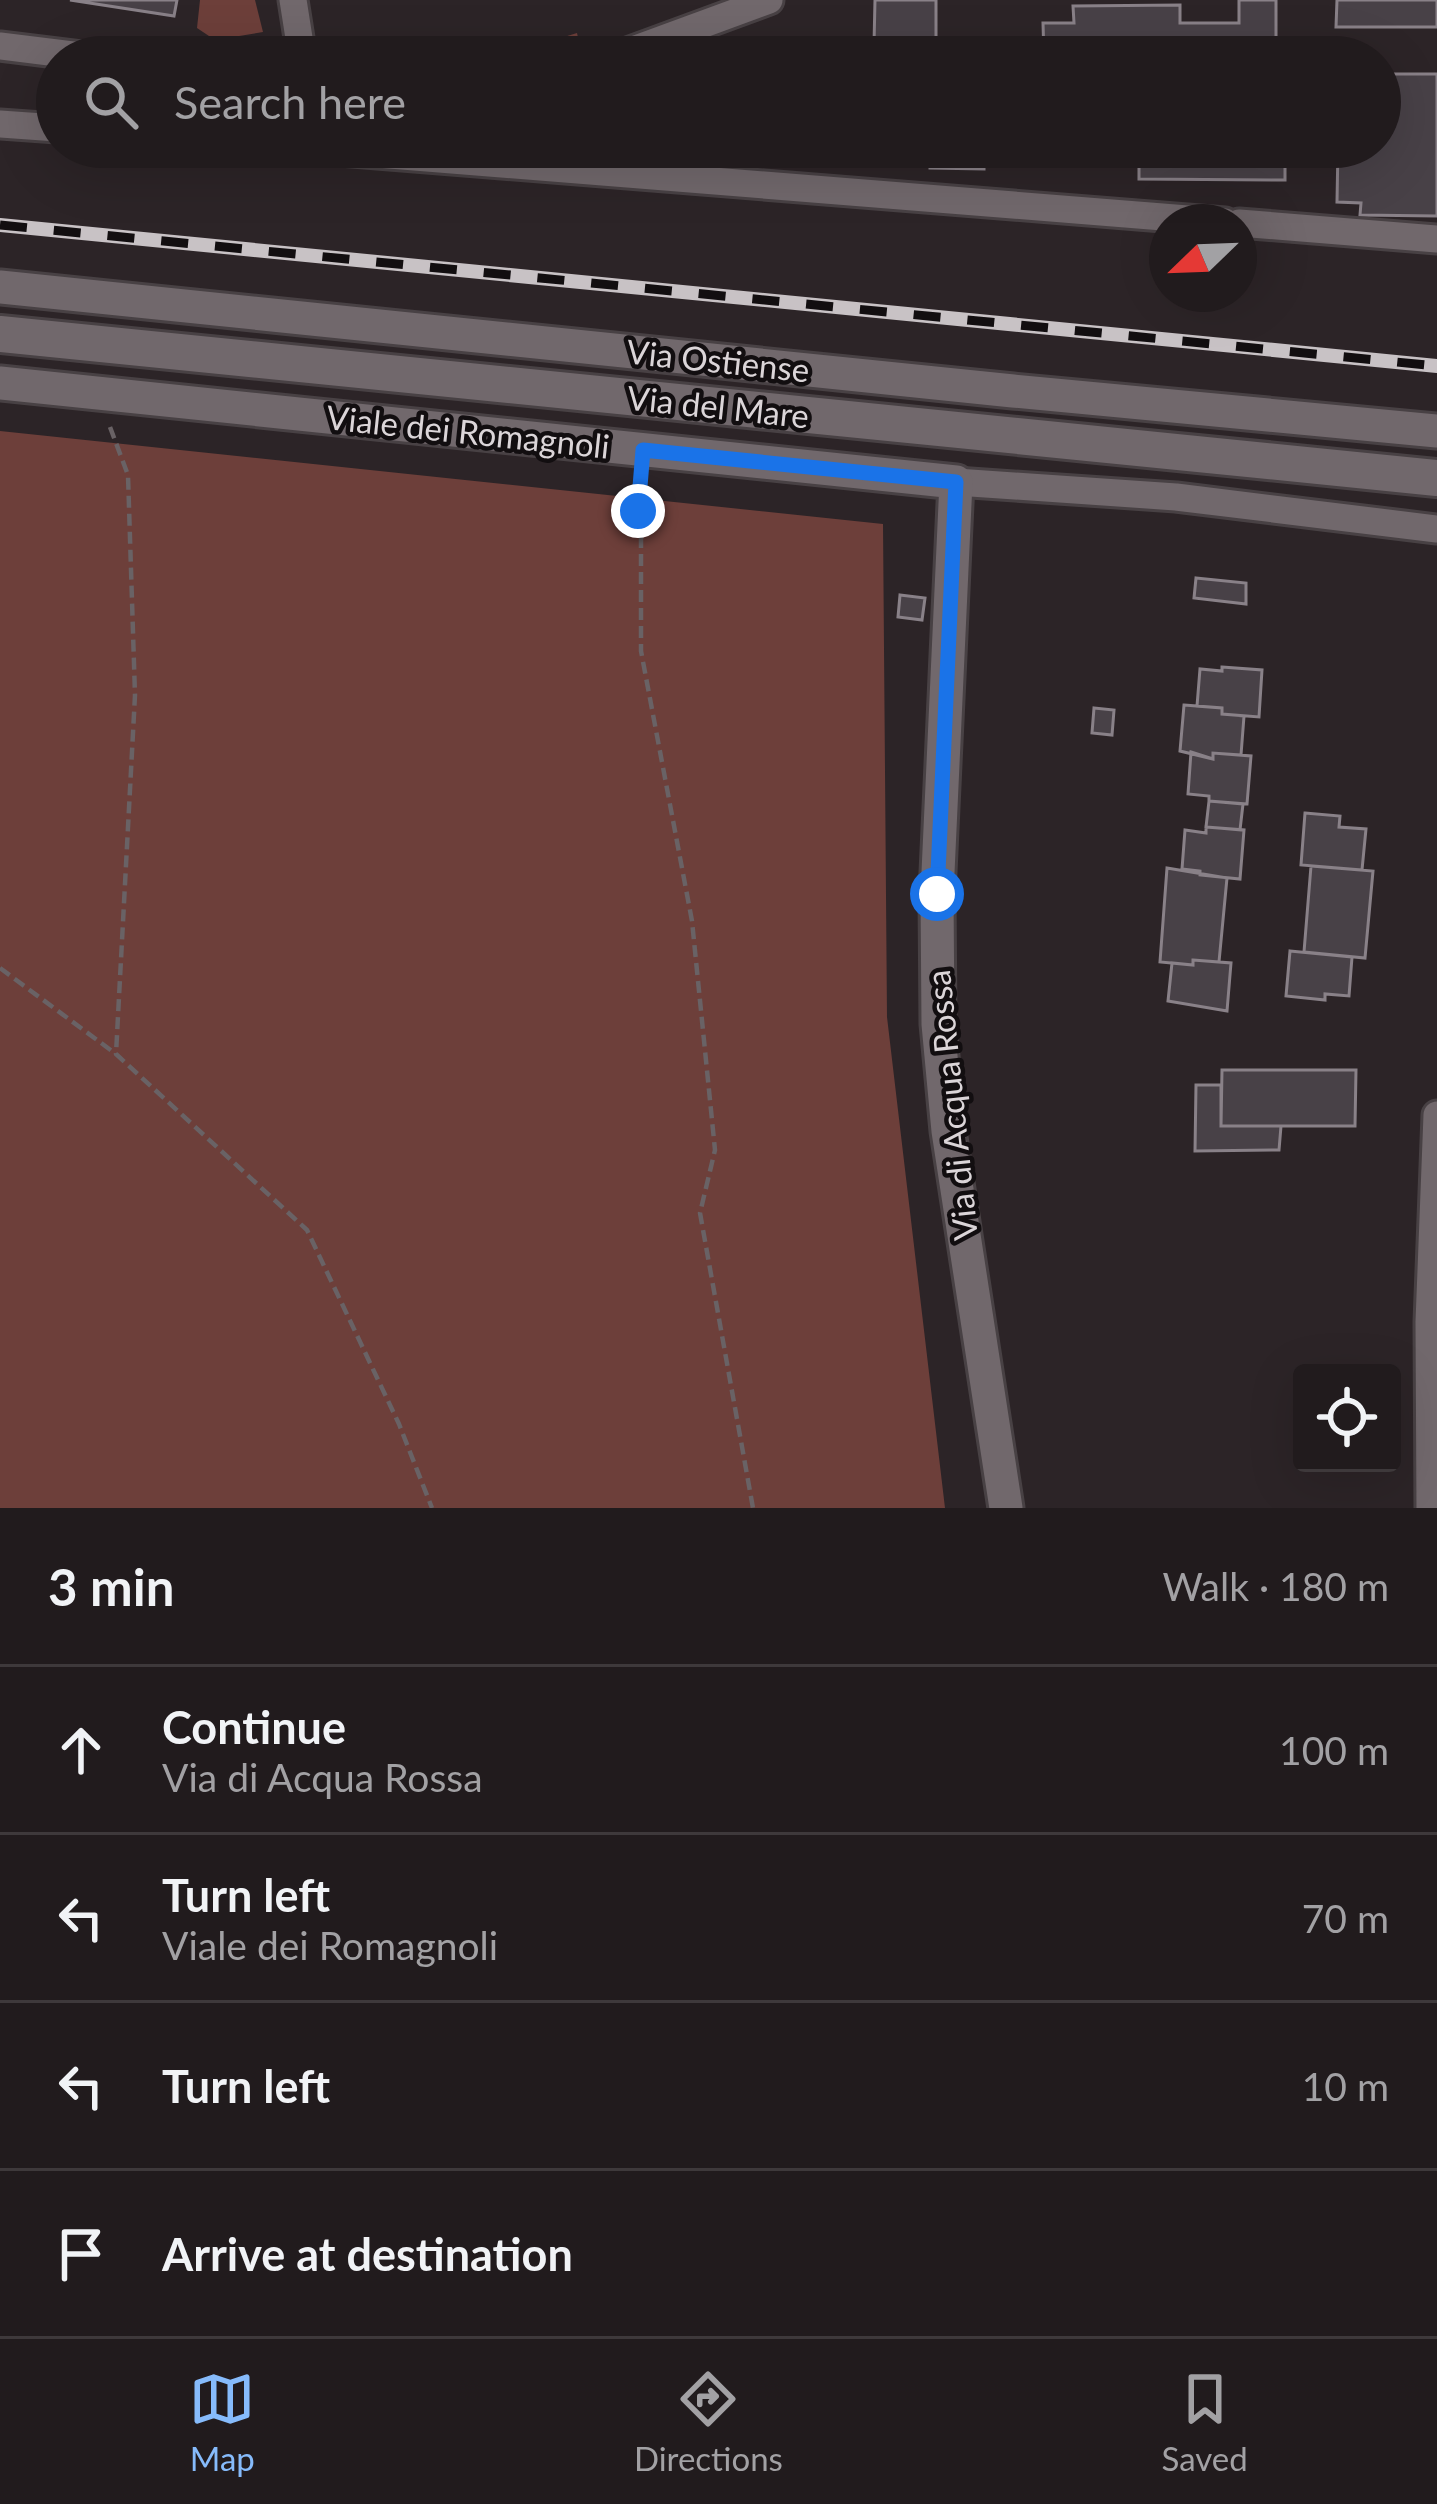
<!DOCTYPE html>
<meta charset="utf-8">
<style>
:root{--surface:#211b1d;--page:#292426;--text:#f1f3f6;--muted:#a2a1a4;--line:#3e393b;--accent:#86bbfb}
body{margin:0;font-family:Lato,sans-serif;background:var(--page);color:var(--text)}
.controls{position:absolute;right:36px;bottom:36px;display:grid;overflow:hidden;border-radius:12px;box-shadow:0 12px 48px #0002}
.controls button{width:108px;height:108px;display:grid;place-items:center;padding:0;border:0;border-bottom:3px solid var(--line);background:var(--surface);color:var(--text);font:60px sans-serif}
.compass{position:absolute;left:1149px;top:204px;width:108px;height:108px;border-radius:50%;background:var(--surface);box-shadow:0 12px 48px #0002;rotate:247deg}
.stop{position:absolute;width:36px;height:36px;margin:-27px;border:9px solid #1a73e8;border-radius:50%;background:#fff}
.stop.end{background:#1a73e8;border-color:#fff;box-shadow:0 3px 12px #0008}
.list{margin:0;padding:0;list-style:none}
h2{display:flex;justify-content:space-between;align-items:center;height:156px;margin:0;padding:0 48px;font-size:51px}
h2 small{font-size:39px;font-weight:400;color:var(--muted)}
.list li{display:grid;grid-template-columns:78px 1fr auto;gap:36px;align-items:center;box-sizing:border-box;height:168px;padding:0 48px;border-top:3px solid var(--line)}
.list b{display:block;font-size:45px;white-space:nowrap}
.list p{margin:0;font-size:39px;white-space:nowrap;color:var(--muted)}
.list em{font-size:39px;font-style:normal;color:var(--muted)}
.icon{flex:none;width:66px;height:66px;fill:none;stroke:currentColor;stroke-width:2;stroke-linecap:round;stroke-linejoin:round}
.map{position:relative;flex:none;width:1437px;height:1508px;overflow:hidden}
.search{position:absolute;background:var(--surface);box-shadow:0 12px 48px #0002;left:36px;right:36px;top:36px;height:132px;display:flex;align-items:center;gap:30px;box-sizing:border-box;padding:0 42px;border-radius:66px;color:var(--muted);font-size:45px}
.sheet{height:828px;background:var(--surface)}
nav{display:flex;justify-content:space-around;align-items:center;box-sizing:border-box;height:168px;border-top:3px solid var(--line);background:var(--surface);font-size:33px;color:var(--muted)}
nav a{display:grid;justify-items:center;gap:6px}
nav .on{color:var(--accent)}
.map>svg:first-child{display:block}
.green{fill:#6d3f3a}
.building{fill:#484147;stroke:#898188;stroke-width:3}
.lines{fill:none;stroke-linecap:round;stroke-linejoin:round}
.minor-casing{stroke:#484144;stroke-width:33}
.tertiary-casing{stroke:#484144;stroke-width:39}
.secondary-casing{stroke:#484144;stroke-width:42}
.path{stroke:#696265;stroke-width:4.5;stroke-dasharray:12 6;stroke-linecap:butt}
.minor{stroke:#71686c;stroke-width:27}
.tertiary{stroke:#71686c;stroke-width:33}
.secondary{stroke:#71686c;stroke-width:36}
.rail-casing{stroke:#c8c2c5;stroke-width:14}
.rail{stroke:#120e10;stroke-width:9;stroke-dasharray:27;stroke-linecap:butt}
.route{stroke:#1a73e8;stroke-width:15}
.labels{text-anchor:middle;stroke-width:9;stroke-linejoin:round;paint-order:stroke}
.street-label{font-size:33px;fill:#dbd5d8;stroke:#120e10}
</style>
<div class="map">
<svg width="1437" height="1508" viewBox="0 0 1437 1508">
<rect width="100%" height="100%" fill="#2c2427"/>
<path class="green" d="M200,0H255L263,32L215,40L197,28Z
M577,33L580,47L567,57H499Z
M0,431L883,524L887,1017L945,1508H0Z"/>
<path class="building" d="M70,0H177L174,16Z
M875,0H936V45L874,44Z
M1239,0H1276V57H1044L1043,23H1074L1073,6L1180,5V23H1239Z
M1337,0H1437V27H1336Z
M1380,74H1437V216L1360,215L1361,203L1337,202L1338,147H1380Z
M930,147H984V169L930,168Z
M1045,147H1276V159H1285V180L1139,179V159L1045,158Z
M1196,578L1246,583V604L1194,598Z
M900,595L925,598L922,620L898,617Z
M1222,667L1262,670L1259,717L1222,714V708L1197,706L1200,669L1222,671Z
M1184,705L1222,708V714L1244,716L1241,755L1213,753V759L1180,751Z
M1094,708L1114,710L1112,735L1092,733Z
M1191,752L1213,759V753L1251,756L1247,804L1209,801V796L1188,794Z
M1209,801L1243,804L1240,830L1206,827Z
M1305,813L1340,816L1339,827L1366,829L1362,870L1301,865Z
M1206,827L1244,830L1240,879L1200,875V871L1182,869L1185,830L1206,833Z
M1311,866L1373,871L1365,958L1304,952Z
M1167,868L1227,878L1219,962L1193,960V965L1160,962Z
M1290,951L1352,957L1349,996L1325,994V1000L1286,996Z
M1193,960L1231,963L1227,1011L1168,1001L1172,963L1193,965Z
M1222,1070H1356L1355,1126H1221Z
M1196,1085H1221V1126H1281L1279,1150L1195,1151Z"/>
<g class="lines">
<defs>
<path id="minor" d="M293,0L302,57
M0,46L89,57
M614,57L769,0
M0,124L57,128
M290,147L1225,222
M1239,223L1437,239
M956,482L1176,497L1437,529
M1430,1508L1429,1322L1437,1115"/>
<path id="tertiary" d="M0,287L1013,391L1437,431
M0,383L956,482L937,894L938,1024L948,1131L1006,1508"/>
<path id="secondary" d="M0,334L1437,478"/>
</defs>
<use href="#minor" class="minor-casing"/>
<use href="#tertiary" class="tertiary-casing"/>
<use href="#secondary" class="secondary-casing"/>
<path class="path" d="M110,427L128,475L135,695L116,1054L307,1230L399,1424L432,1508
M641,482V651L692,921L715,1150L700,1213L753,1508
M0,968L116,1054"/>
<use href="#minor" class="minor"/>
<use href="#tertiary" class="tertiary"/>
<use href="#secondary" class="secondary"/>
<defs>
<path id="rail" d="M0,225L1437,366"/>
</defs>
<use href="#rail" class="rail-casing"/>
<use href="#rail" class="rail"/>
</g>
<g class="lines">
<path class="route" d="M638,511L643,450L956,482L937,894"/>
</g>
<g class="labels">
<g class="street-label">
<text transform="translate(718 361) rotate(6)" y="12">Via Ostiense</text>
<text transform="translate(718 407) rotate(6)" y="12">Via del Mare</text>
<text transform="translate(468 432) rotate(6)" y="12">Viale dei Romagnoli</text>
<text transform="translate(952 1105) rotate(-96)" y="12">Via di Acqua Rossa</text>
</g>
</g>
</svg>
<div class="controls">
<button><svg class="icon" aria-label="locate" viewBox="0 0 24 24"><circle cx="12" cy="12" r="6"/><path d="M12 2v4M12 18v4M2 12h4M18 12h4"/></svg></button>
</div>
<svg class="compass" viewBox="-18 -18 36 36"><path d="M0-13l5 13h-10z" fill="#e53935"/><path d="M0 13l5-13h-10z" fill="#a2a1a4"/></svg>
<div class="stop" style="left:937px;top:894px"></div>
<div class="stop end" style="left:638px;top:511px"></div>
<div class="search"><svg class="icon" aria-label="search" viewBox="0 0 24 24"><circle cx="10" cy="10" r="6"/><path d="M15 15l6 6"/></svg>Search here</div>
</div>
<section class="sheet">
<h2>3 min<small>Walk · 180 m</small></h2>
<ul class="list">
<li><svg class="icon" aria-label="ahead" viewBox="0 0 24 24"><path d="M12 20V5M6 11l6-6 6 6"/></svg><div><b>Continue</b><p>Via di Acqua Rossa</p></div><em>100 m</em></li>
<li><svg class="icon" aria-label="left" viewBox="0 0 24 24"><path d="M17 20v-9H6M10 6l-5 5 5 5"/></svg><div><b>Turn left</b><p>Viale dei Romagnoli</p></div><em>70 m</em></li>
<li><svg class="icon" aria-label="left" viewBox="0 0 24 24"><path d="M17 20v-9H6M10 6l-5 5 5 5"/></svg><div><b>Turn left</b></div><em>10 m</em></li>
<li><svg class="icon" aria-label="arrive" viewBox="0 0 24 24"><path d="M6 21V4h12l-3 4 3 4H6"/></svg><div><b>Arrive at destination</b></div></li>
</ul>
</section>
<nav>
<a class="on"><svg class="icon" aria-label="map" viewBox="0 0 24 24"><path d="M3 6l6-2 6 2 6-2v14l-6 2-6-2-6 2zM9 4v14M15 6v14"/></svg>Map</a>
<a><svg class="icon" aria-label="directions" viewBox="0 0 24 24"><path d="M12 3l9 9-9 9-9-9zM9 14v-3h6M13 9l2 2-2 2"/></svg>Directions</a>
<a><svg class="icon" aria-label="saved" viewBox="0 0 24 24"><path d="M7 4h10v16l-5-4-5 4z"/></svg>Saved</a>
</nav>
